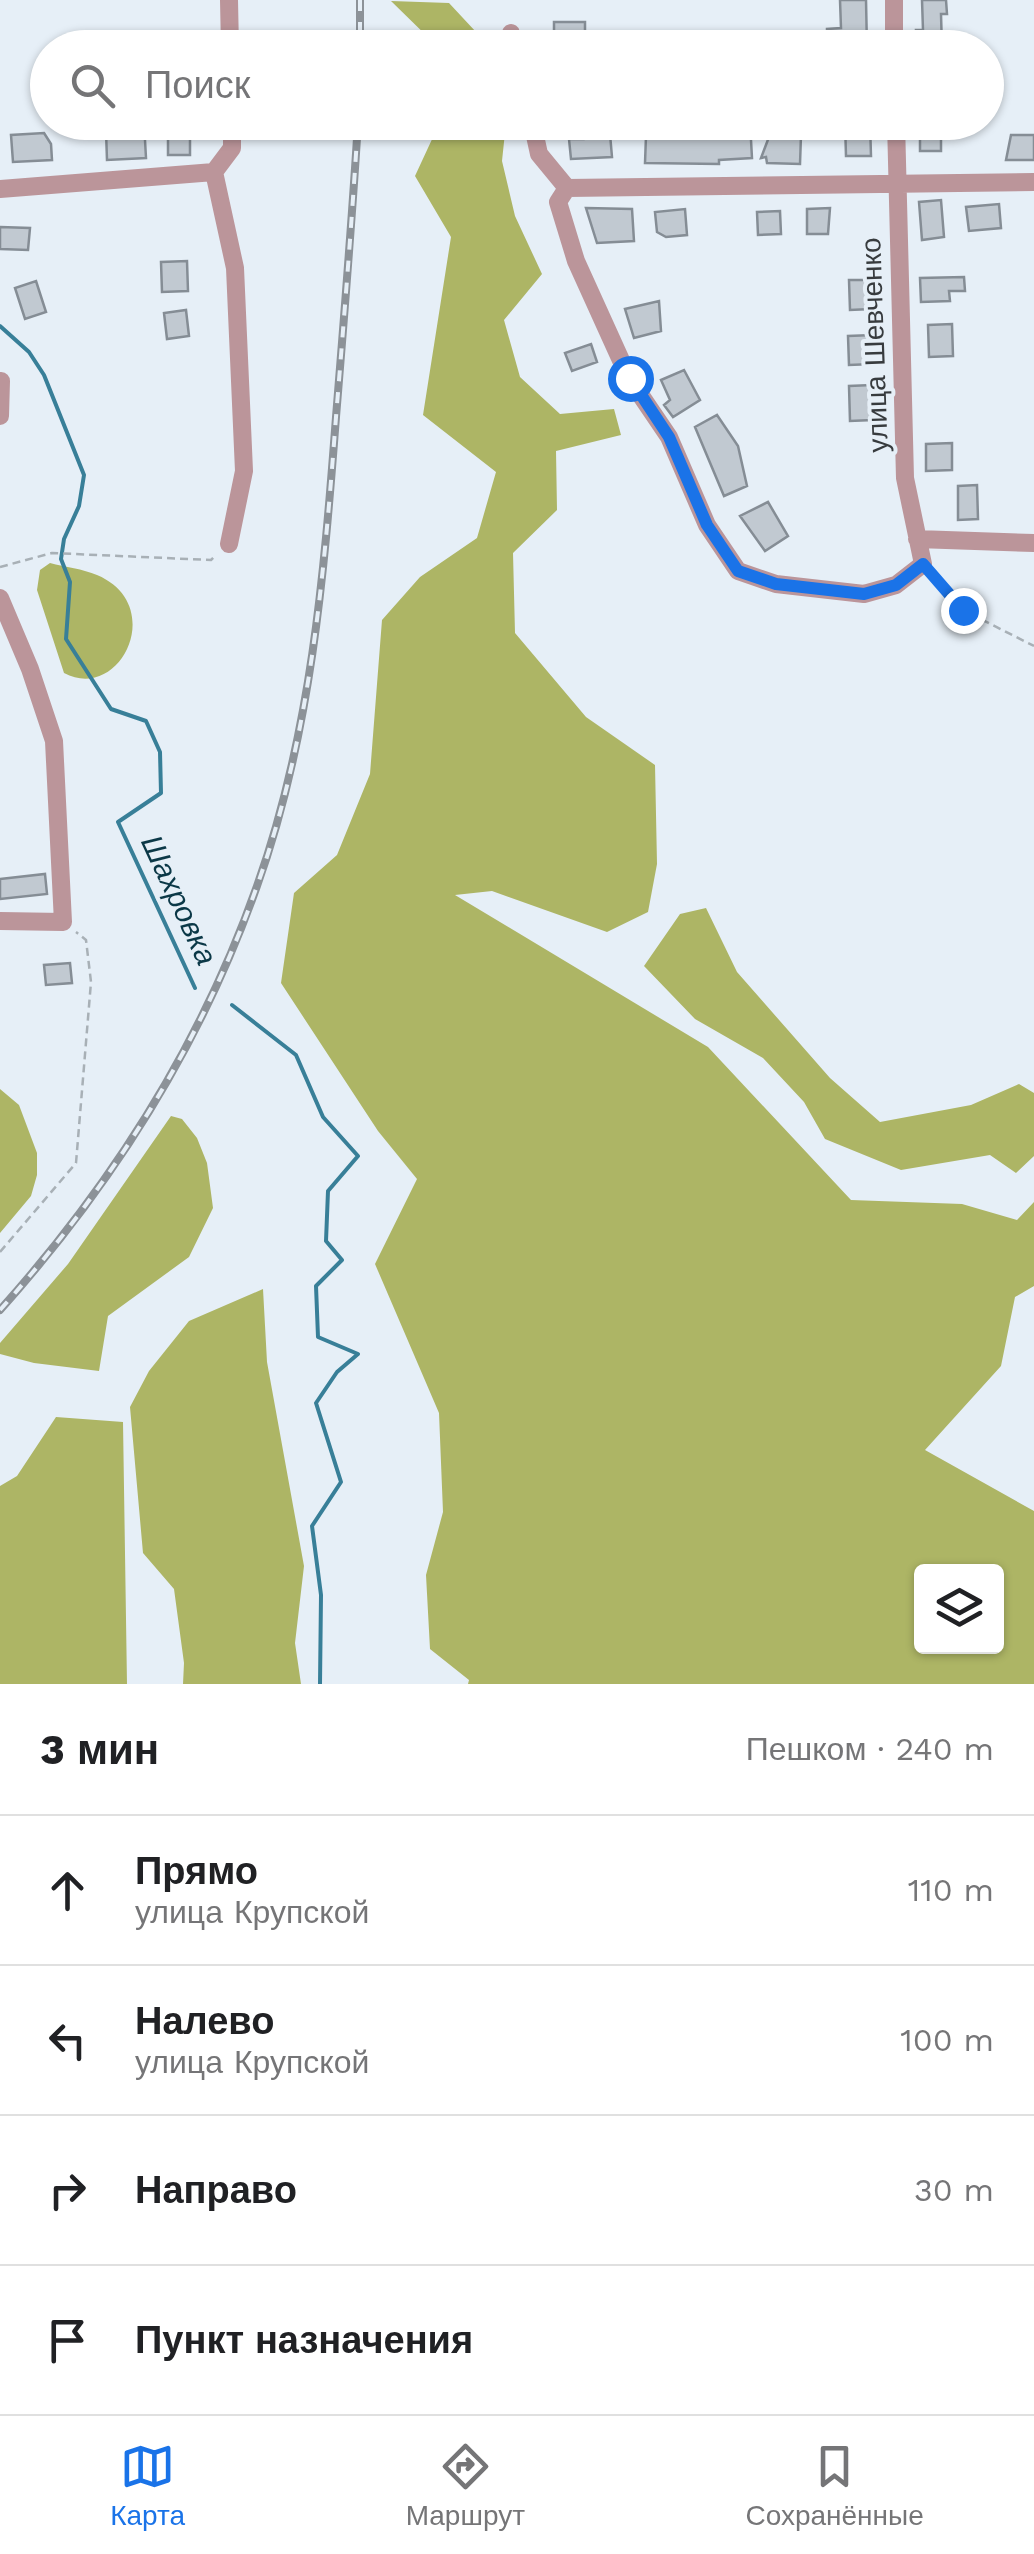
<!DOCTYPE html>
<html lang="ru">
<meta charset="utf-8">
<style>
:root{--surface:#fff;--page:#f6f6f6;--text:#202124;--muted:#757577;--line:#e0e0e0;--accent:#1a73e8}
body{margin:0;font-family:"Work Sans",sans-serif;background:var(--page);color:var(--text)}
.controls{position:absolute;right:30px;bottom:30px;display:grid;overflow:hidden;border-radius:10px;box-shadow:0 2px 8px #0004}
.controls button{width:90px;height:90px;display:grid;place-items:center;padding:0;border:0;border-bottom:2px solid var(--line);background:var(--surface);color:var(--text);font:50px sans-serif}
.stop{position:absolute;width:30px;height:30px;margin:-22px;border:8px solid #1a73e8;border-radius:50%;background:#fff}
.stop.end{background:#1a73e8;border-color:#fff;box-shadow:0 2px 10px #0008}
.list{margin:0;padding:0;list-style:none}
h2{display:flex;justify-content:space-between;align-items:center;height:130px;margin:0;padding:0 40px;font-size:42px}
h2 small{font-size:32px;font-weight:400;color:var(--muted)}
.list li{display:grid;grid-template-columns:65px 1fr auto;gap:30px;align-items:center;box-sizing:border-box;height:150px;padding:0 40px;border-top:2px solid var(--line)}
.list b{display:block;font-size:38px;white-space:nowrap}
.list p{margin:0;font-size:32px;white-space:nowrap;color:var(--muted)}
.list em{font-size:32px;font-style:normal;color:var(--muted)}
.icon{flex:none;width:55px;height:55px;fill:none;stroke:currentColor;stroke-width:2;stroke-linecap:round;stroke-linejoin:round}
.map{position:relative;flex:none;width:1034px;height:1684px;overflow:hidden}
.search{position:absolute;background:var(--surface);box-shadow:0 2px 8px #0004;left:30px;right:30px;top:30px;height:110px;display:flex;align-items:center;gap:25px;box-sizing:border-box;padding:0 35px;border-radius:55px;color:var(--muted);font-size:38px}
.sheet{height:730px;background:var(--surface)}
nav{display:flex;justify-content:space-around;align-items:center;box-sizing:border-box;height:140px;border-top:2px solid var(--line);background:var(--surface);font-size:28px;color:var(--muted)}
nav a{display:grid;justify-items:center;gap:5px}
nav .on{color:var(--accent)}
.map>svg:first-child{display:block}
.forest{fill:#adb565;fill-rule:evenodd}
.lines{fill:none;stroke-linecap:round;stroke-linejoin:round}
.stream{stroke:#387f98;stroke-width:4}
.building{fill:#c1c9d1;stroke:#858d95;stroke-width:2.5}
.path{stroke:#a8b0b6;stroke-width:2.5;stroke-dasharray:8 5;stroke-linecap:butt}
.minor{stroke:#bb959a;stroke-width:18}
.rail-casing{stroke:#8c9298;stroke-width:8}
.rail{stroke:#e6eff7;stroke-width:4;stroke-dasharray:11;stroke-linecap:butt}
.route{stroke:#1a73e8;stroke-width:12}
.labels{text-anchor:middle;stroke-width:8;stroke-linejoin:round;paint-order:stroke}
.street-label{font-size:28px;fill:#373b3e;stroke:#e6eff7}
.water-label{font-size:30px;font-style:italic;fill:#0b3847;stroke:#e6eff7}
</style>
<div class="map">
<svg width="1034" height="1684" viewBox="0 0 1034 1684">
<rect width="100%" height="100%" fill="#e6eff7"/>
<path class="forest" d="M391,1L449,3L490,47H438Z
M440,122L506,123L502,161L515,216L542,274L504,320L520,377L560,414L614,409L621,435L556,451L557,510L513,553L515,633L586,717L655,765L657,864L648,912L607,932L492,891L455,895L708,1047L851,1200L962,1204L1017,1220L1034,1202V1286L1015,1297L1001,1366L925,1450L1034,1511V1684H468L469,1680L430,1649L426,1575L443,1512L439,1413L375,1264L417,1179L378,1131L281,983L294,893L337,855L370,774L382,620L420,577L477,538L496,472L423,415L451,237L415,176ZM922,1572H996V1646H922Z
M50,563C65,567 83,569 97,575C168,605 120,703 64,673L37,590L40,570Z
M706,908L737,972L830,1078L880,1122L971,1105L1019,1084L1034,1093V1156L1016,1173L990,1155L901,1170L825,1139L804,1102L763,1058L695,1019L644,966L680,914Z
M0,1089L19,1105L37,1153V1175L31,1196L0,1233Z
M171,1116L182,1119L197,1138L207,1163L213,1208L189,1257L108,1316L99,1371L34,1363L0,1354V1343L68,1264Z
M263,1289L267,1362L304,1566L295,1643L301,1684H183L184,1663L174,1589L143,1553L130,1407L149,1371L189,1321Z
M56,1417L123,1422L127,1684H0V1486L17,1476Z"/>
<g class="lines">
<path class="stream" d="M0,326L29,352L44,375L84,475L79,506L64,539L61,559L70,582L66,639L111,709L146,721L160,752L161,793L118,822L195,988
M232,1005L296,1055L323,1117L358,1156L328,1191L326,1241L342,1260L316,1286L318,1337L358,1354L337,1372L316,1403L341,1482L312,1526L321,1595L320,1684"/>
</g>
<path class="building" d="M840,0H866L867,48H844V41L827,42V29L841,28Z
M922,0H946L947,14H941L942,48H917L916,30H923Z
M554,22H585V48H554Z
M132,122H144L146,158L107,160L106,131L130,130Z
M168,122H190V155H168Z
M732,122H750L752,158L719,160V164L645,163L646,136L683,137L699,133L701,123L732,127Z
M845,122H870L871,156H846Z
M920,126H941V151H920Z
M44,133L51,144L52,160L13,162L11,135Z
M589,133L610,134L612,157L571,159L569,139H584Z
M801,135L800,164L767,163L766,157L761,158L769,137Z
M1011,135H1034V160H1006Z
M941,200L944,237L922,240L919,202Z
M999,204L1001,228L969,231L966,207Z
M586,208L632,209L634,241L597,243Z
M830,208L828,234H807V209Z
M685,209L687,235L666,237L657,232L655,212Z
M780,211L781,234L758,235L757,212Z
M0,227L30,228L28,250L0,249Z
M187,261L188,291L162,292L161,262Z
M964,277L965,291H949L950,301L921,302L920,278Z
M849,280H870L871,309L850,310Z
M36,281L46,312L25,319L15,288Z
M659,301L661,331L634,338L625,309Z
M186,310L189,336L167,339L164,313Z
M952,324L953,356L929,357L928,325Z
M873,335V364L849,365L848,336Z
M591,344L597,362L572,371L565,353Z
M684,370L700,400L673,417L664,405L670,400L661,380Z
M872,385L873,420L850,421L849,386Z
M717,415L738,446L747,486L724,496L695,427Z
M952,443V470L926,471V444Z
M977,485L978,519L958,520V486Z
M768,502L788,536L765,551L740,516Z
M45,874L47,894L0,899V879Z
M70,963L72,983L46,985L44,965Z"/>
<g class="lines">
<path class="path" d="M0,567L52,553L211,560L216,555
M934,577L963,610L1034,646
M0,1252L76,1163L91,982L86,940L76,932"/>
<path class="minor" d="M229,0L230,48
M894,0V48
M511,33L514,48
M532,122L539,154L567,188
M567,188L558,202L576,261L629,378L669,437L707,525L738,571L776,584L864,594L896,585L923,564L905,478L896,122
M567,188L1034,182
M0,189L214,172
M0,416L1,381
M917,539L1034,543
M229,544L244,471L235,268L214,172L232,148V122
M0,598L30,669L54,741L63,922L0,921"/>
<defs>
<path id="rail" d="M360,0V48
M0,1310C112,1185 201,1045 257,886C311,735 324,575 336,417C344,319 352,221 358,122"/>
</defs>
<use href="#rail" class="rail-casing"/>
<use href="#rail" class="rail"/>
</g>
<g class="lines">
<path class="route" d="M630,378L669,437L707,525L738,571L776,584L864,594L896,585L923,564L963,610"/>
</g>
<g class="labels">
<g class="street-label">
<text transform="translate(874 345) rotate(-92)" y="10">улица Шевченко</text>
</g>
<g class="water-label">
<text transform="translate(179 900) rotate(65)" y="10">Шахровка</text>
</g>
</g>
</svg>
<div class="controls">
<button><svg class="icon" aria-label="layers" viewBox="0 0 24 24"><path d="M12 4l9 5-9 5-9-5zM3 14l9 5 9-5"/></svg></button>
</div>
<div class="stop" style="left:630px;top:378px"></div>
<div class="stop end" style="left:963px;top:610px"></div>
<div class="search"><svg class="icon" aria-label="search" viewBox="0 0 24 24"><circle cx="10" cy="10" r="6"/><path d="M15 15l6 6"/></svg>Поиск</div>
</div>
<section class="sheet">
<h2>3 мин<small>Пешком · 240 m</small></h2>
<ul class="list">
<li><svg class="icon" aria-label="ahead" viewBox="0 0 24 24"><path d="M12 20V5M6 11l6-6 6 6"/></svg><div><b>Прямо</b><p>улица Крупской</p></div><em>110 m</em></li>
<li><svg class="icon" aria-label="left" viewBox="0 0 24 24"><path d="M17 20v-9H6M10 6l-5 5 5 5"/></svg><div><b>Налево</b><p>улица Крупской</p></div><em>100 m</em></li>
<li><svg class="icon" aria-label="right" viewBox="0 0 24 24"><path d="M7 20v-9h11M14 6l5 5-5 5"/></svg><div><b>Направо</b></div><em>30 m</em></li>
<li><svg class="icon" aria-label="arrive" viewBox="0 0 24 24"><path d="M6 21V4h12l-3 4 3 4H6"/></svg><div><b>Пункт назначения</b></div></li>
</ul>
</section>
<nav>
<a class="on"><svg class="icon" aria-label="map" viewBox="0 0 24 24"><path d="M3 6l6-2 6 2 6-2v14l-6 2-6-2-6 2zM9 4v14M15 6v14"/></svg>Карта</a>
<a><svg class="icon" aria-label="directions" viewBox="0 0 24 24"><path d="M12 3l9 9-9 9-9-9zM9 14v-3h6M13 9l2 2-2 2"/></svg>Маршрут</a>
<a><svg class="icon" aria-label="saved" viewBox="0 0 24 24"><path d="M7 4h10v16l-5-4-5 4z"/></svg>Сохранённые</a>
</nav>
